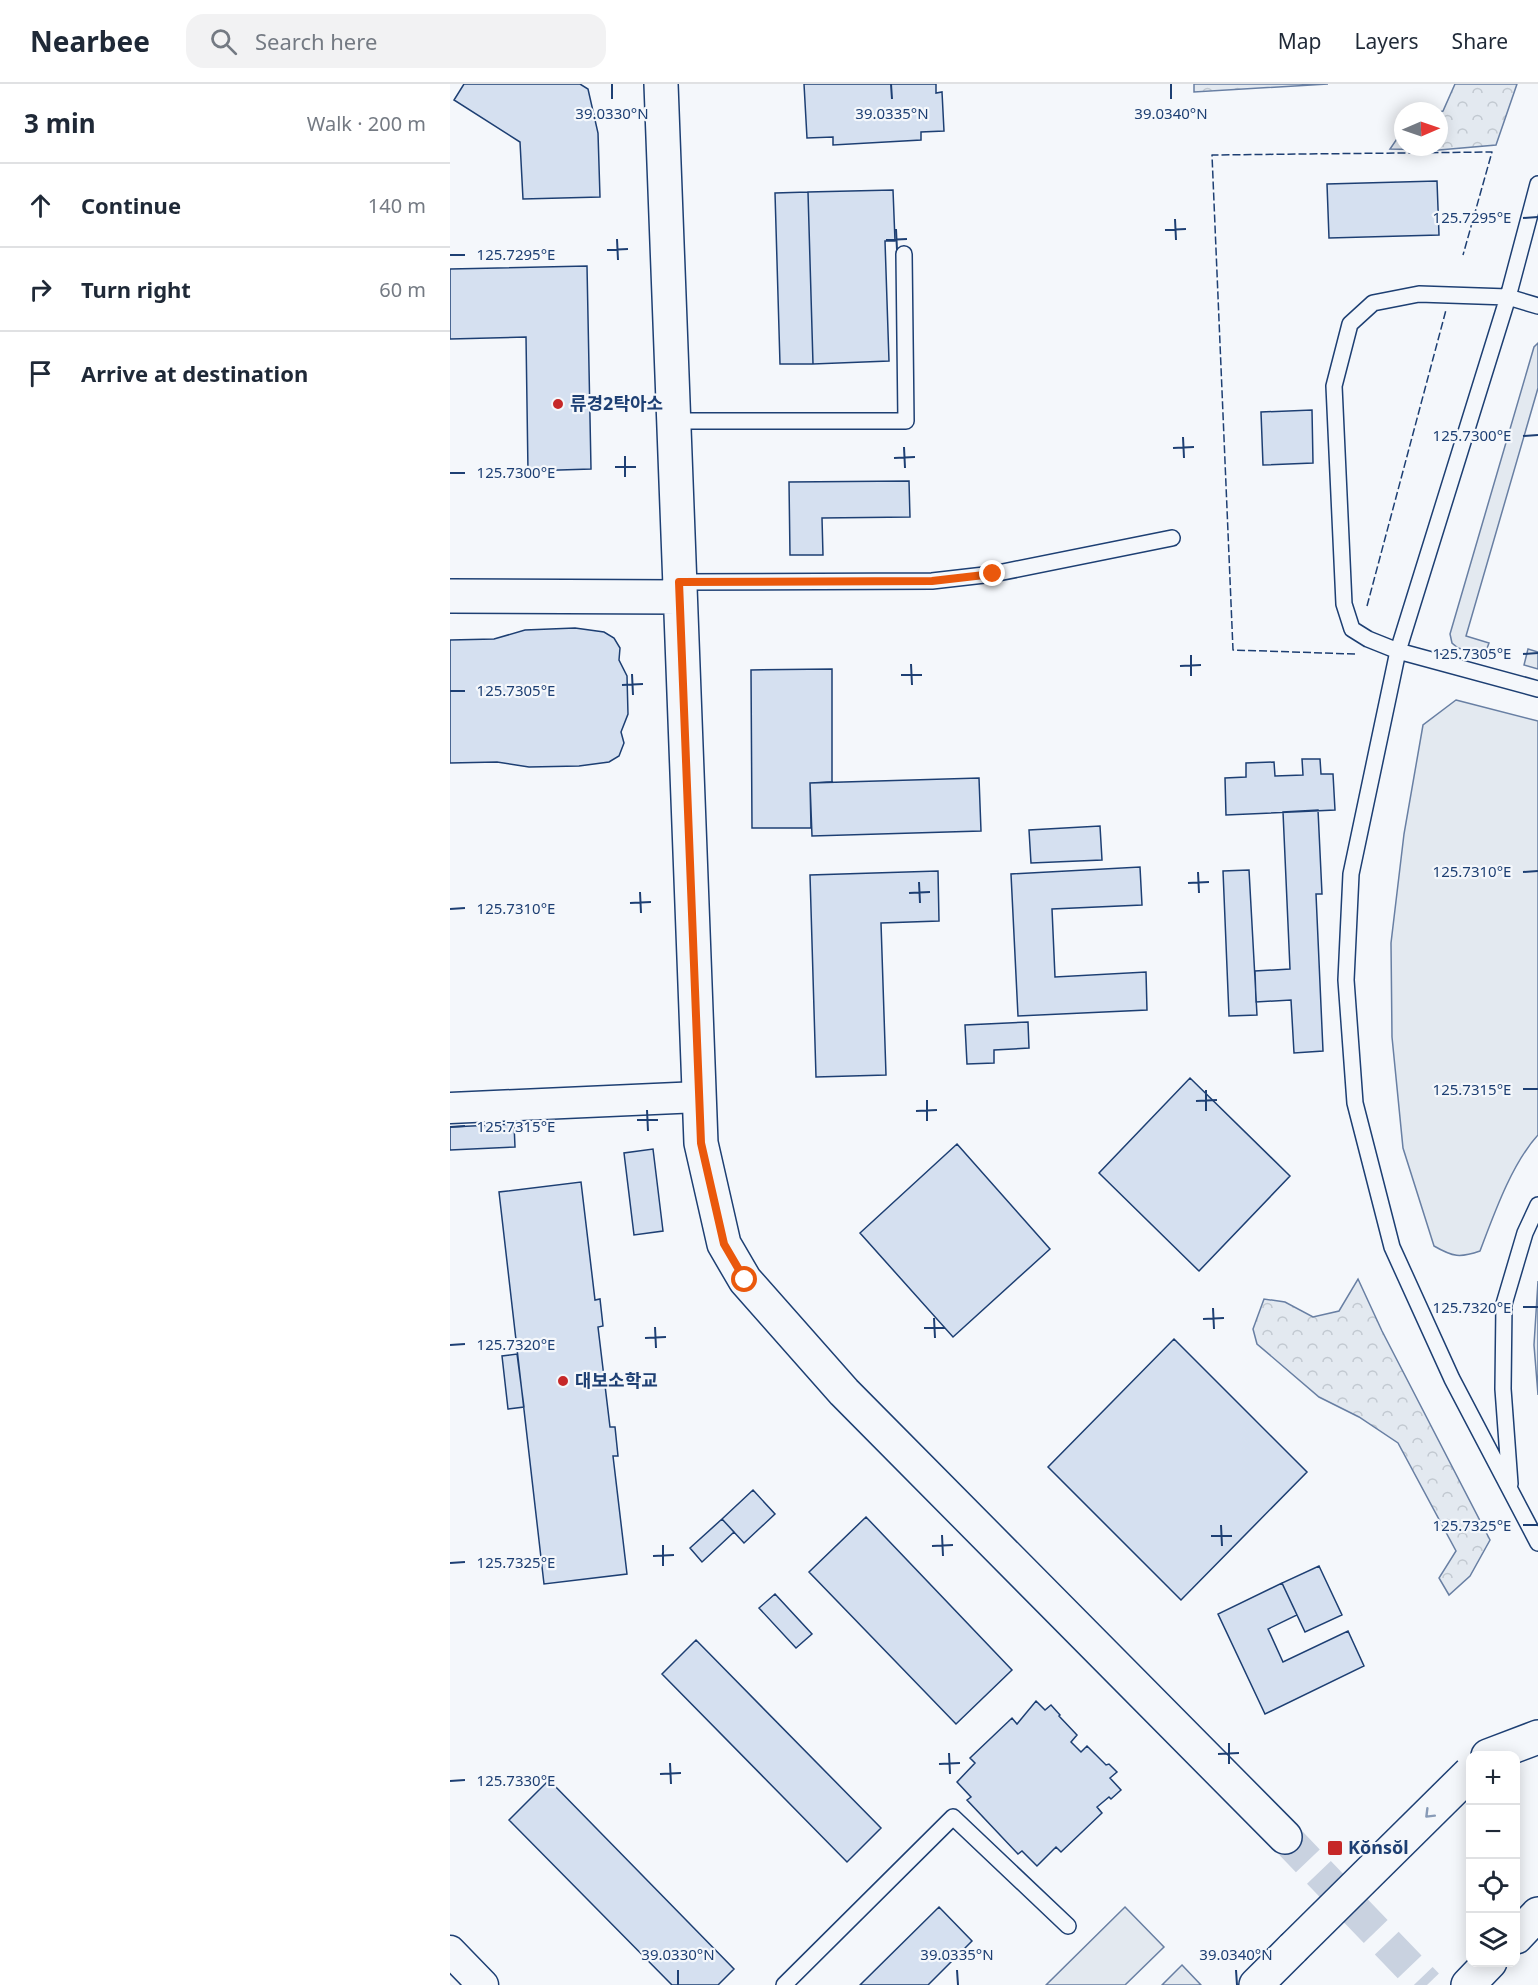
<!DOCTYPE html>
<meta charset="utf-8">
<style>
:root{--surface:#fff;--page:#f2f2f3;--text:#1f2937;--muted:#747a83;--line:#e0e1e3}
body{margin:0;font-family:"Noto Sans","Noto Sans KR",sans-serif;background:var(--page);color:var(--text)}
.controls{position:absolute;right:18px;bottom:18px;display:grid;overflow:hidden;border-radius:12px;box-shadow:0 3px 15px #0003}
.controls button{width:54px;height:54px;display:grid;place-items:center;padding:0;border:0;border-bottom:2px solid var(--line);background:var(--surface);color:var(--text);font:30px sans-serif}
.compass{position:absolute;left:944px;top:18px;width:54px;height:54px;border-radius:50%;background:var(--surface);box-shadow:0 3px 15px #0003;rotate:88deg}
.stop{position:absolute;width:18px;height:18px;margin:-14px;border:4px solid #ea580c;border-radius:50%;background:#fff}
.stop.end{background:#ea580c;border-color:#fff;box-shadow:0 2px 6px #0008}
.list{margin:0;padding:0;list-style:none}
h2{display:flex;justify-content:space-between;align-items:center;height:78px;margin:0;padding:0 24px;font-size:26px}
h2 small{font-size:20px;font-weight:400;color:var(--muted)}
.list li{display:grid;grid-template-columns:39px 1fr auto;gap:18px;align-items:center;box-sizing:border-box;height:84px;padding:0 24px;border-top:2px solid var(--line)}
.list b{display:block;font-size:22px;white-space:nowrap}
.list em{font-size:20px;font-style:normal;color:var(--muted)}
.icon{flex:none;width:33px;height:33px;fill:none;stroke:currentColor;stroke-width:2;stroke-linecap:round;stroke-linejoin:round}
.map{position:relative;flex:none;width:1088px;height:1901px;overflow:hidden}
header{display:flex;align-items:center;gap:36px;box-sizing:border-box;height:84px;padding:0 30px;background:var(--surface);border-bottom:2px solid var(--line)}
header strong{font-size:28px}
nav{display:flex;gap:33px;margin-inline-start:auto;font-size:21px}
.search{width:420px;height:54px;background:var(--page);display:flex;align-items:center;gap:15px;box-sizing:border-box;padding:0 21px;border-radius:18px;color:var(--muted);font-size:22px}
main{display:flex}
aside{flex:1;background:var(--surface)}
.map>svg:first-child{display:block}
.grass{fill:#e3e9f0;stroke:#687fa3;stroke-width:1.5}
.forest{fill:url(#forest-crowns);stroke:#687fa3;stroke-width:1.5}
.building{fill:#d5e0f0;stroke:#1d3f73;stroke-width:1.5}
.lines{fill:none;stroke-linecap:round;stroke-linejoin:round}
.tertiary-tunnel{stroke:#c9d2e0;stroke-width:33;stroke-dasharray:33 16;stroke-linecap:butt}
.service-casing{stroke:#1d3f73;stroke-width:18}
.minor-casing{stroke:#1d3f73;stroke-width:33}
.tertiary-casing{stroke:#1d3f73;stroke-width:36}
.service{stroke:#f4f7fb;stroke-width:15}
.minor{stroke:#f4f7fb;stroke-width:30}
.tertiary{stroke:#f4f7fb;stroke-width:33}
.tertiary-bridge-casing{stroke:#1d3f73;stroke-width:36;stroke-linecap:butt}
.tertiary-bridge{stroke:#f4f7fb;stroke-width:33}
.fence{stroke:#1d3f73;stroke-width:1.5;stroke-dasharray:8 3;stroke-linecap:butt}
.oneway{stroke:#889bb7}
.route{stroke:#ea580c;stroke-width:8}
.ticks{fill:none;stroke:#1d3f73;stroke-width:2}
.poi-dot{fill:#c62828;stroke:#f4f7fb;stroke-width:2}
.labels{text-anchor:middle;stroke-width:4.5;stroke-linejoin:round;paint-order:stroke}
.poi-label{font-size:18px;font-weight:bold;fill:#1d3f73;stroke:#f4f7fb;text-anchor:start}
.ticks-label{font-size:15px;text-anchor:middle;fill:#1d3f73;stroke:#f4f7fb;stroke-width:4.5;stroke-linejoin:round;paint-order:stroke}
</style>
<header>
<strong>Nearbee</strong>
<div class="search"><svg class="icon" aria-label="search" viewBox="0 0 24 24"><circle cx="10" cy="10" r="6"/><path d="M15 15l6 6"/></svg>Search here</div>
<nav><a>Map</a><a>Layers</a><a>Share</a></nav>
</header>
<main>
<aside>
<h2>3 min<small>Walk · 200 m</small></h2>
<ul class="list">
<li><svg class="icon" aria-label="ahead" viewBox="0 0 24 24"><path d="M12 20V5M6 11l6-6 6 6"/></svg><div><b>Continue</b></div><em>140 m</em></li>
<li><svg class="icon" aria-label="right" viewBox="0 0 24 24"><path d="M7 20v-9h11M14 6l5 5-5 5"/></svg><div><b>Turn right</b></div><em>60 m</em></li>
<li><svg class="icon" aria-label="arrive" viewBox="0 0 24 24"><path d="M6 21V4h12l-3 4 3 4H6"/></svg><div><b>Arrive at destination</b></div></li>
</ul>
</aside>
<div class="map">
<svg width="1088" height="1901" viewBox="0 0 1088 1901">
<defs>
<pattern id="forest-crowns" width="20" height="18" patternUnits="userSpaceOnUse" patternTransform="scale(1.5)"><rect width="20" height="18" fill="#e3e9f0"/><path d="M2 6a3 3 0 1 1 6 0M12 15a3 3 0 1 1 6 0" fill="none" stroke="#c2c9d1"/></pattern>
</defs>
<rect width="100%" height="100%" fill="#f4f7fb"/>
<path class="grass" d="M1088,259V304L1016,552L1039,559L1036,567L1030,570L1008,564L1002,559L1000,550L1084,263Z
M1078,565L1088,568V585L1074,581Z
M1006,616L1088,637V1051C1062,1079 1044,1130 1030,1167C1010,1174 1003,1173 984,1162L953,1064L942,953L941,859L954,750L973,641Z
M1088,1197V1311L1084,1261Z
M675,1823L714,1863L675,1901H596Z
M732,1881L751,1901H712Z"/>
<path class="forest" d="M744,0H878L744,8Z
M1005,0H1067L1046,61L989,66L940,65L953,46V63H989V28L993,27Z
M908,1195L932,1247L1040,1456L1020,1492L999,1511L989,1494L1006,1467L948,1359L909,1333L869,1313L807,1260L803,1245L814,1215L835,1218L863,1233L889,1227Z"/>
<path class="building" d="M14,0H130L138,5L148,49L150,113L73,115L70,58L4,16Z
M354,0H486V9L492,8L494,47L471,48V56L383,61V53L357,54Z
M987,97L989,151L879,154L877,100Z
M443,106L445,157H435L439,277L363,280L358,108Z
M358,108L363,280H330L325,109Z
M137,182L141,385L78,387L76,253L0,255V185Z
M862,326L863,379L813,381L811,328Z
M459,397L460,433L372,434L373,471H340L339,398Z
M125,544L154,548L164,554L170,564L169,576L177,592L178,630L171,648L174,659L169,672L159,678L129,682L79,683L47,678L0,679V556L44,555L75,546Z
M382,585V698L360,699L361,744H302L301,586Z
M852,675H870L871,690H883L885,726L776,731L775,694L796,693V679L824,678L825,692L853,691Z
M529,694L531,747L362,752L360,699Z
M868,726L872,810H866L873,967L844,969L841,916L806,918L805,887L840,885L833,728Z
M650,742L652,776L581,779L579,746Z
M690,783L692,821L602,825L605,893L696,888L697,926L568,932L561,790Z
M799,786L807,931L779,932L773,787Z
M488,787L489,837L431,839L436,991L366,993L360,791Z
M578,938L579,964L544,966V979L517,980L515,941Z
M740,994L840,1092L749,1187L649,1089Z
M64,1040L65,1063L0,1066V1043Z
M507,1060L600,1165L503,1253L410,1149Z
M203,1065L213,1147L184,1151L174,1069Z
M131,1098L145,1216L150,1215L153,1242L148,1243L160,1343H165L168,1372H163L177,1490L94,1500L49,1108Z
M724,1255L857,1388L731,1516L598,1383Z
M67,1270L74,1323L58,1325L52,1272Z
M303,1406L325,1430L294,1459L272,1435Z
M416,1433L562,1586L506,1640L359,1488Z
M272,1435L284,1448L252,1478L240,1464Z
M869,1482L892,1531L855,1548L832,1499Z
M832,1499L847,1531L818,1545L833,1578L898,1547L914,1582L815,1630L768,1530Z
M325,1510L362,1550L346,1564L309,1524Z
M246,1556L431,1744L397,1778L212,1590Z
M586,1617L595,1626L601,1621L610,1631L609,1632L627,1651L621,1658L631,1668L637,1662L656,1681L659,1680L667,1688L660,1694L671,1706L661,1715L659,1713L647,1723L652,1729L611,1768L606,1763L587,1782L572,1767L568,1770L517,1716L521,1713L507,1698L525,1679L520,1674L562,1634L567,1640Z
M99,1696L284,1885L268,1901H222L59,1736Z
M489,1823L522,1857L478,1901H410Z"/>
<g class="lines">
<path class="tertiary-tunnel" d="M835,1753L977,1901"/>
<defs>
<path id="service" d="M1088,100L1058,213L1088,222
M224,337H456L454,170
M229,498L482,497L543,490L722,454
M1088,605L948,567L918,555L902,545L894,520L884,302L900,240L923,219L969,210L1058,213L948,567L901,790L896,896L905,1019L942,1163L1002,1295L1088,1459
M1060,1400L1053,1305L1054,1220L1075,1149L1088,1121
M334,1901L503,1733L618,1842"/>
<path id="minor" d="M0,1024L249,1013
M0,1867L33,1901"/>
<path id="tertiary" d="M211,0L251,1059L274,1160L295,1196L394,1308L835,1753
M0,512L230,513
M1038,1672L1088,1653
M1066,1853L1088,1830
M806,1901L843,1864
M1018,1901L1040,1878"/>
</defs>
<use href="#service" class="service-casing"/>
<use href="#minor" class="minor-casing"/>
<use href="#tertiary" class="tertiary-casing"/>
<use href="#service" class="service"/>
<use href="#minor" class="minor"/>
<use href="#tertiary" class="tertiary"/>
<defs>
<path id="tertiary-bridge" d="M843,1864L1020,1689"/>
</defs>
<use href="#tertiary-bridge" class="tertiary-bridge-casing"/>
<use href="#tertiary-bridge" class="tertiary-bridge"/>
<path class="fence" d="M917,522L996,226
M905,570L783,566L762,71L1042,68L1013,171"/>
</g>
<defs><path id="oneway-chevron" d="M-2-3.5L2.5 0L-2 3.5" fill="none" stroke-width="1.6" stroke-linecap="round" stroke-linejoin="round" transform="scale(1.5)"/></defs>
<use class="oneway" href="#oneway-chevron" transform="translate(979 1730) rotate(135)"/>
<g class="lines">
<path class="route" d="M295,1196L274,1160L251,1059L229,498L482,497L543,490"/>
</g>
<path class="ticks" d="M162,0V15M441,0L442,15M721,0V15M1073,134L1088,133M725,135L726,156M446,145L447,166M715,146L736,145M167,155L168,176M436,156L457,155M157,166L178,165M0,171H15M1073,352L1088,351M733,353L734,374M454,363L455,384M723,364L744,363M175,372V393M444,374L465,373M165,383H186M0,389H15M1073,570L1088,569M741,571V592M461,580L462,601M730,582L751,581M182,590L183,611M451,591H472M172,601L193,600M0,607H15M748,788L749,809M1073,788L1088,787M469,798L470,819M738,799L759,798M190,808L191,829M459,809L480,808M180,819L201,818M0,825L15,824M1073,1005H1088M756,1006V1027M477,1016V1037M746,1017L767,1016M197,1026L198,1047M466,1027L487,1026M187,1036H208M0,1043L15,1042M1073,1223H1088M763,1224L764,1245M484,1234L485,1254M753,1235L774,1234M205,1243L206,1264M474,1244H495M195,1254L216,1253M0,1261L15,1260M771,1441L772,1462M1073,1441H1088M492,1451L493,1472M761,1452H782M213,1461V1482M482,1462L503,1461M203,1472L224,1471M0,1479L15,1478M779,1659V1680M499,1669L500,1690M768,1670L789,1669M220,1679L221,1700M489,1680L510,1679M210,1690L231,1689M0,1697L15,1696M228,1886V1901M507,1886L508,1901M786,1886L787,1901"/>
<g class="poi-dot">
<circle cx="108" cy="320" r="6"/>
<circle cx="113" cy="1297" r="6"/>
<rect x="877" y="1756" width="16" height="16" rx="3"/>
</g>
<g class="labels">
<g class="poi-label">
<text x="120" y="326">류경2탁아소</text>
<text x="125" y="1303">대보소학교</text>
<text x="898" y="1770">Kŏnsŏl</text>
</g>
</g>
<g class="ticks-label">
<text x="162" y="35">39.0330°N</text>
<text x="442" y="35">39.0335°N</text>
<text x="721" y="35">39.0340°N</text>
<text x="1022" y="139">125.7295°E</text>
<text x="66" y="176">125.7295°E</text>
<text x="1022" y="357">125.7300°E</text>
<text x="66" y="394">125.7300°E</text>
<text x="1022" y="575">125.7305°E</text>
<text x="66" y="612">125.7305°E</text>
<text x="1022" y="793">125.7310°E</text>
<text x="66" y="830">125.7310°E</text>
<text x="1022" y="1011">125.7315°E</text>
<text x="66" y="1048">125.7315°E</text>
<text x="1022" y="1229">125.7320°E</text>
<text x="66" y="1266">125.7320°E</text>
<text x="1022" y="1447">125.7325°E</text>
<text x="66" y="1484">125.7325°E</text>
<text x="66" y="1702">125.7330°E</text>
<text x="228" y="1876">39.0330°N</text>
<text x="507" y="1876">39.0335°N</text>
<text x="786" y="1876">39.0340°N</text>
</g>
</svg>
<div class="controls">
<button>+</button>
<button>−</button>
<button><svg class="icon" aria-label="locate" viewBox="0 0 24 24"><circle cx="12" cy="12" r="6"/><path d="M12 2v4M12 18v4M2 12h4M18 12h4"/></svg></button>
<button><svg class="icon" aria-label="layers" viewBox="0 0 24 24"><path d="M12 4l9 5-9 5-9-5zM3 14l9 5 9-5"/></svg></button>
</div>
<svg class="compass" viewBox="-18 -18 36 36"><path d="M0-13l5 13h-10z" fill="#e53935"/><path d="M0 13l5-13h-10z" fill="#747a83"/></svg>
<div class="stop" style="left:295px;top:1196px"></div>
<div class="stop end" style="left:543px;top:490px"></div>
</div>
</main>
